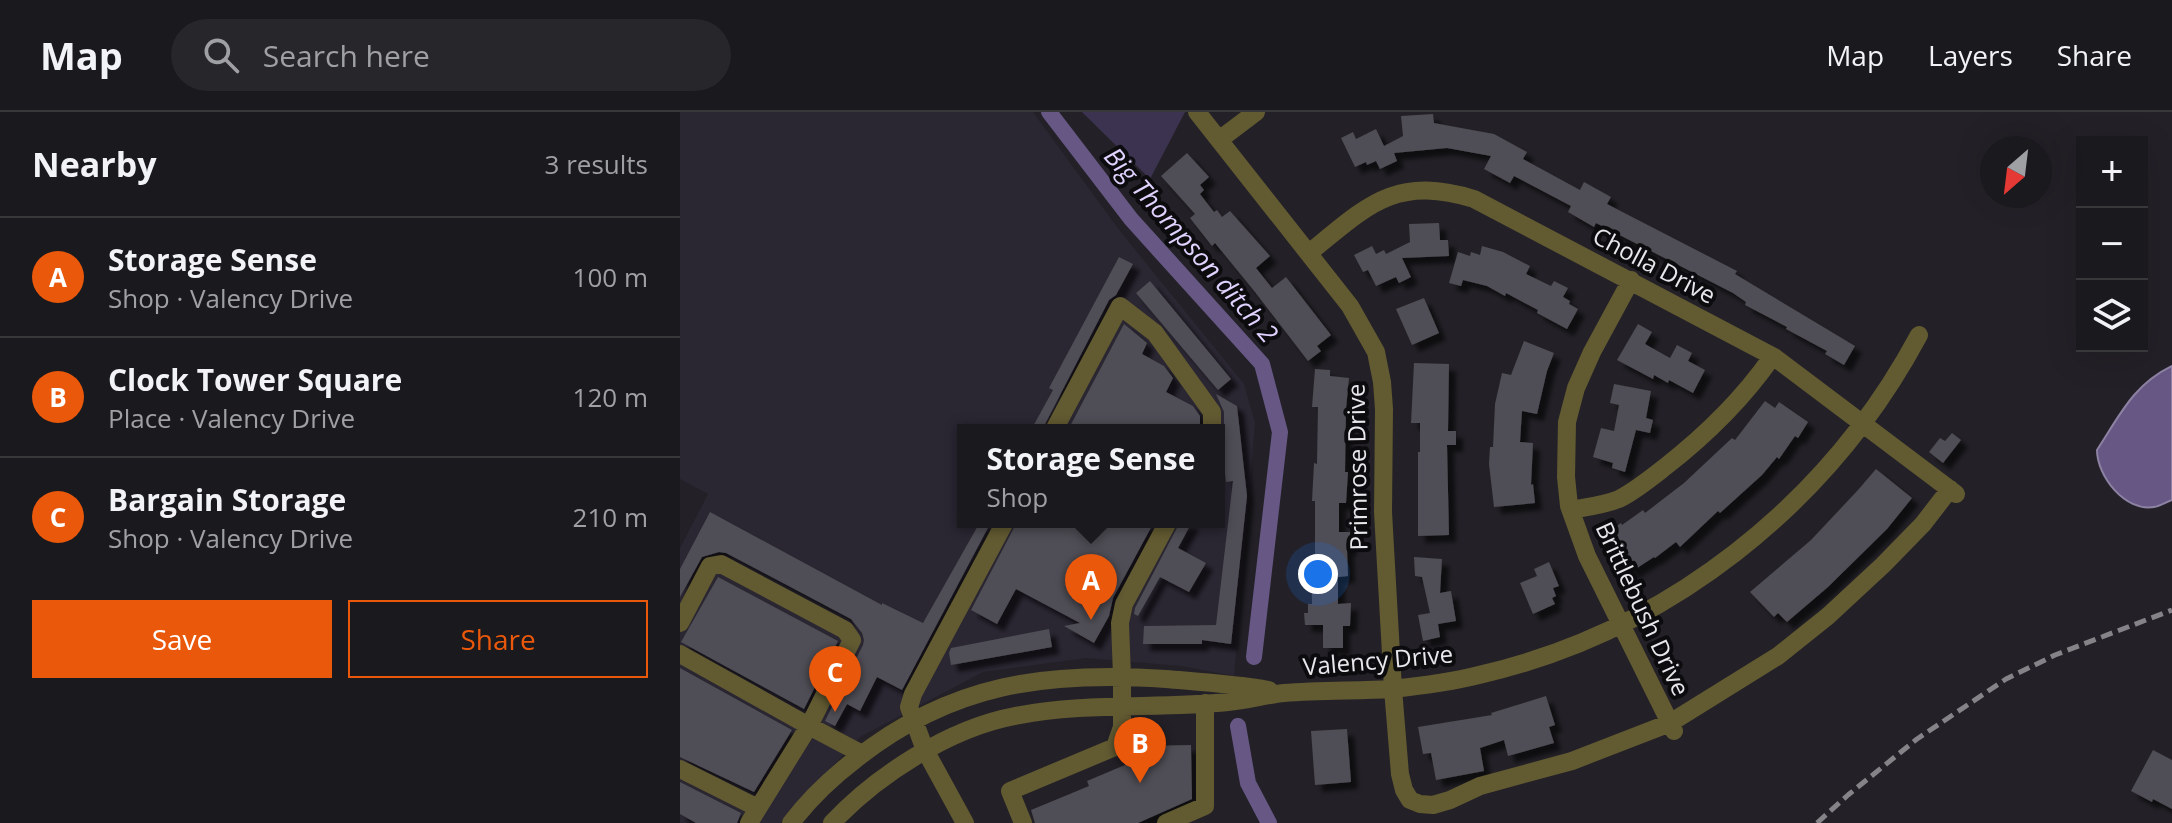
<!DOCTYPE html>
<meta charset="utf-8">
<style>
:root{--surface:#1a191d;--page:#27262a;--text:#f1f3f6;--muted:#9fa0a4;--line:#38383b;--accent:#ea580c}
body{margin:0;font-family:"Open Sans",sans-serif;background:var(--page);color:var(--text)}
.controls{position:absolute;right:24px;top:24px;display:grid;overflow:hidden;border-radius:0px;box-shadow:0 8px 32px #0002}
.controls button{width:72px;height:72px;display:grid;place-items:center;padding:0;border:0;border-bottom:2px solid var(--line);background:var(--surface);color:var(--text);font:40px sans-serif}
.compass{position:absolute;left:1300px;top:24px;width:72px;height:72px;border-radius:50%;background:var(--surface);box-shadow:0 8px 32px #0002;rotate:208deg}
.you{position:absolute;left:638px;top:462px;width:28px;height:28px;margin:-20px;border:6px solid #fff;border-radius:50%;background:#1a73e8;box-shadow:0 0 0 12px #1a73e833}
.badge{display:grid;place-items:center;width:52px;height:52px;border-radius:50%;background:var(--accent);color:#fff;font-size:26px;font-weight:700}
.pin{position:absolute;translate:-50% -66px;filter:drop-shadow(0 2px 4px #0008)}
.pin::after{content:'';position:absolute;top:42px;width:28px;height:24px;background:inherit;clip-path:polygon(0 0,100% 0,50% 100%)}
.popup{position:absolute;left:277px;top:312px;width:268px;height:104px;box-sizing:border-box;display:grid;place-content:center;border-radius:0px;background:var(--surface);filter:drop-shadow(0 2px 6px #0005);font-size:26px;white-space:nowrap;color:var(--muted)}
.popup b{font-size:30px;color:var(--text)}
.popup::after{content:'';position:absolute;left:50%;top:100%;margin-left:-16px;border:16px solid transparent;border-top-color:var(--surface)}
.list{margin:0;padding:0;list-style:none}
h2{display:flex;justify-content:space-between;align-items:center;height:104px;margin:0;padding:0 32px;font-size:34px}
h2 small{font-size:26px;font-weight:400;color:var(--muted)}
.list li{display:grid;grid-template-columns:52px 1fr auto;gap:24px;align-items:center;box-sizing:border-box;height:120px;padding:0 32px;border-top:2px solid var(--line)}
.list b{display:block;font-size:30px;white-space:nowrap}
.list p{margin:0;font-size:26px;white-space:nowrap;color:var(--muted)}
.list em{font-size:26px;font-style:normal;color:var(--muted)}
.actions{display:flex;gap:16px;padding:24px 32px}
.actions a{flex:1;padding:18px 0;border:2px solid var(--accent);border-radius:0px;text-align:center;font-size:28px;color:var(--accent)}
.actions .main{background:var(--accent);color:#fff}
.icon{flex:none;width:44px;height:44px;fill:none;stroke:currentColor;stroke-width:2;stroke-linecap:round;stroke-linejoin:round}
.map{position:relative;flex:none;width:1492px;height:711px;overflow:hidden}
header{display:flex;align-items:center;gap:48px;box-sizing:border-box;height:112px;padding:0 40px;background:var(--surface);border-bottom:2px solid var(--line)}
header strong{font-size:38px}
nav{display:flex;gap:44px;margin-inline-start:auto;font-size:28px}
.search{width:560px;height:72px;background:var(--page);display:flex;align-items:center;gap:20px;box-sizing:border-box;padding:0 28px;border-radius:44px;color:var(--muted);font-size:30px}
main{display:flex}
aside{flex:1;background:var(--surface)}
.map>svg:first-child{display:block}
.built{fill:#2a2632;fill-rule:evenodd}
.green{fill:#3c3350}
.water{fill:#665784;stroke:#8d82a3;stroke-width:2}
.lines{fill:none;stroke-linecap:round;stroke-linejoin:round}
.canal{stroke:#665784;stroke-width:16}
.building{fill:#4f4d54;filter:url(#shadow)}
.minor{stroke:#625a31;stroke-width:18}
.rail{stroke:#858388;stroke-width:5;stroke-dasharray:12 6;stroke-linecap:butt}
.labels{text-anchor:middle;stroke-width:8;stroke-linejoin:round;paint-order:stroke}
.street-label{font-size:24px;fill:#e8e7eb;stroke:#0c0b0e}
.water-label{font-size:26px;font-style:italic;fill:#e1d3ff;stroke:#0c0b0e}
</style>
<header>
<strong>Map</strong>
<div class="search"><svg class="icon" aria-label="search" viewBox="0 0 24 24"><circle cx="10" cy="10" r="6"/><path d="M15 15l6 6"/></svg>Search here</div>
<nav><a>Map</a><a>Layers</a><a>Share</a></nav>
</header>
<main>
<aside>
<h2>Nearby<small>3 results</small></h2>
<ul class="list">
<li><span class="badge">A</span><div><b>Storage Sense</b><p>Shop · Valency Drive</p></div><em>100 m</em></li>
<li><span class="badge">B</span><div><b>Clock Tower Square</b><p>Place · Valency Drive</p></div><em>120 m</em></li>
<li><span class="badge">C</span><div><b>Bargain Storage</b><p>Shop · Valency Drive</p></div><em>210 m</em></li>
</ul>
<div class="actions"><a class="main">Save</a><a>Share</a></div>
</aside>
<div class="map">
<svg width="1492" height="711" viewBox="0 0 1492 711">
<defs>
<filter id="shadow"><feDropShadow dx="7" dy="7" stdDeviation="2" flood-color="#0009"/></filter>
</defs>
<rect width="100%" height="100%" fill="#232127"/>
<path class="built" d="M0,0H353L440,119L564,272L575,311L554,564L501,554L406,546L303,560L180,625L100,711H0V436L28,382L0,367ZM283,318H539V410H283Z"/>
<path class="green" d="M402,0H505L470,67Z"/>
<path class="water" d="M1492,254V388C1486,390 1480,394 1474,395C1445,400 1417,364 1417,338C1440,303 1453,273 1492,254Z"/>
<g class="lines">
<path class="canal" d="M369,0L451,107L582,252L600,320L574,545
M558,614L568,671L589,711"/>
</g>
<path class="building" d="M753,2L754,11L814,22L847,40L843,47L900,78L904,70L931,85L927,92L1057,159L1055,162L1175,234L1164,253L1145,242L1147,239L1106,217L1107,215L1065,193L1066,190L1053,181L916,111L914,115L888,100L891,94L834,64L830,71L804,57L811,44L767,36L714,41L717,49L700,57L696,49L687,53L686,50L675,55L661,26L673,20L676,27L696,17L704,34L723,24L721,4Z
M507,41L529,65L520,73L524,78L520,82L534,100L537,98L542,105L550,99L590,144L576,156L592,176L606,165L651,223L637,234L641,239L628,249L575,180L535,131L532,134L510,106L515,102L481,64Z
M759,111L760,128H768L769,144L722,146L731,165L719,171L716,165L696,174L688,158L683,160L674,143L692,134L696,142L704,138L706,142L730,130L729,112Z
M802,134L823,140L850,154L846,162L871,174L874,169L888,176L883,185L890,189L889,192L898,197L887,217L857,201L858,198L826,181L825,184L807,174L783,168L781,174L769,171L778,140L790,144L791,140L800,143Z
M439,145L453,152L436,183L429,188L362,318H351L373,278L369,276Z
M470,169L551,267L538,278L456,181Z
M744,186L759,221L732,233L716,197Z
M444,212L467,231L462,242L484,254L493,266L486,280L513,294L520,304V318H388Z
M958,212L972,220L965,232L990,246L997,233L1012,241L1008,249L1025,258L1013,281L989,268L988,271L974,263L973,267L937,248Z
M844,229L874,241L867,259L857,302L842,299L840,330L853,331L851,373L853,372L855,391L814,395L809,352L810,335H813L815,292L822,261L831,263Z
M734,251L769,252L768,319H776V333H767L769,423L738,424V340H740V311H731Z
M635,257L650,258V264L669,266L666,297L665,360H668L666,391H659V420H670V437H667L668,464L658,465V492L671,491L670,514H663V536H643V513H625L624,501H628V492H632L631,449H635V389H632L634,351L637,352L638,295H632Z
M934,272L971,279L966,306L973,308L970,321L956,318L945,360L932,356L933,351L913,345L921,316L934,319L939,293L930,291Z
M536,282L557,294L567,384L551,532L522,528V532H463L464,514L536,513L553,369L546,370L541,326L544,319V300Z
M1085,289L1095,296L1099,290L1128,310L1118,326L1115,324L1099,347L1097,345L1082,363L1040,401L1038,399L1000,435L996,430L975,446L974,445L951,460L925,422L941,411L942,413L963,398L965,401L1004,371L1052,326L1055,328Z
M1272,321L1281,328L1263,351L1249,340L1260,326L1265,329Z
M1196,357L1232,386L1207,417L1148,475L1107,510L1098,501L1094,505L1070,480L1131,428L1178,378Z
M30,400L202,493V491L243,511L300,410H311L222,578L197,565L180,599L167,592L155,614L145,609L183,533L184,528L182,521L171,507L46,441L39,440L22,445L0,485V457Z
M337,410H474L433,486L429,504L414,531L384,514L400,511L336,477L317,512L291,498Z
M500,410H512L498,436L526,451L509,480L480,465L458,504L454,502L455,496Z
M734,445L762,447L760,481L771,479L776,509L758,512L760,525L743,529L738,503L750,501L742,465L735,464Z
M869,450L879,474L873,476L876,484L872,486L875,492L853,502L840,471L857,464L854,457Z
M38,465L158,529L124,597L1,530Z
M369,517L372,535L271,553L269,541L271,536Z
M0,556L112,618L74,680L0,645Z
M866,584L875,613L869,615L874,631L828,644L824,628L800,636L804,659L756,668L751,641L743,642L738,615L812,603L811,601Z
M667,617L671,670L635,673L631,619Z
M511,633L512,687L458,711H355L351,698L409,674L407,669L452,650V641H459V634Z
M1473,638L1492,648V697L1473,687L1472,690L1451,679Z
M0,670L61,701L57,711H16L0,702Z"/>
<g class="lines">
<path class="minor" d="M517,0L670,194L696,240L702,270L704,297L703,400L713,577L720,662L724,678L730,688L740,692L753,693L770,688L800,674L892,649L990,611L1098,544L1148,504L1203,453L1243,412L1270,377
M539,28L576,0
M629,141C688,93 715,63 794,87L1094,245L1276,382
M951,168L912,240L896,276L887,310L886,365L889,394L907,444L994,619
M374,318L440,194L475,221L532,300V318
M891,398C907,395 924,393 939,387C955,379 971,366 985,355C1026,323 1062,288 1092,245
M0,511L30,454L41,452L165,518L172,528L129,614L0,542
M0,657L78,696
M69,711L129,614L182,642
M111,711C130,686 151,666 176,647C272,571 367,559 486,567C521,570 554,572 589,578
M152,711C197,663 270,616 335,604C405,590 477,597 548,590C567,588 586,583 604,581C640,578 676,579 712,577C740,574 771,570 799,563C987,520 1148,393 1239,223
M285,711L245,638L229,595L233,582L325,410
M343,711L330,679L435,635L442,615V564L440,511L444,492L488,410
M486,711L525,694V591"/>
<path class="rail" d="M1137,711L1168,683L1237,627L1326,567L1375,543L1492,498"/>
</g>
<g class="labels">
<g class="street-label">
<text transform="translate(974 154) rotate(28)" y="8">Cholla Drive</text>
<text transform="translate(678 355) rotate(-91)" y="8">Primrose Drive</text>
<text transform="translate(962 497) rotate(65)" y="8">Brittlebush Drive</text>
<text transform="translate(698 549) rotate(-5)" y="8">Valency Drive</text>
</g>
<g class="water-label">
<text transform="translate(511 133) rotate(49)" y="9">Big Thompson ditch 2</text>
</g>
</g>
</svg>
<div class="controls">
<button>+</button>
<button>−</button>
<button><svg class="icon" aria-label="layers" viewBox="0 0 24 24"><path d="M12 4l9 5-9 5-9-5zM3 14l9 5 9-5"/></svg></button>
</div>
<svg class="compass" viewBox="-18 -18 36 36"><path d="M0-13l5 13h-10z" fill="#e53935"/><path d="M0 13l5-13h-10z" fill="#9fa0a4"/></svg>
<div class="you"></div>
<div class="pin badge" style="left:411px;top:508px">A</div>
<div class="popup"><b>Storage Sense</b>Shop</div>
<div class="pin badge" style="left:460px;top:671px">B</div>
<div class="pin badge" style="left:155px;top:600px">C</div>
</div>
</main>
